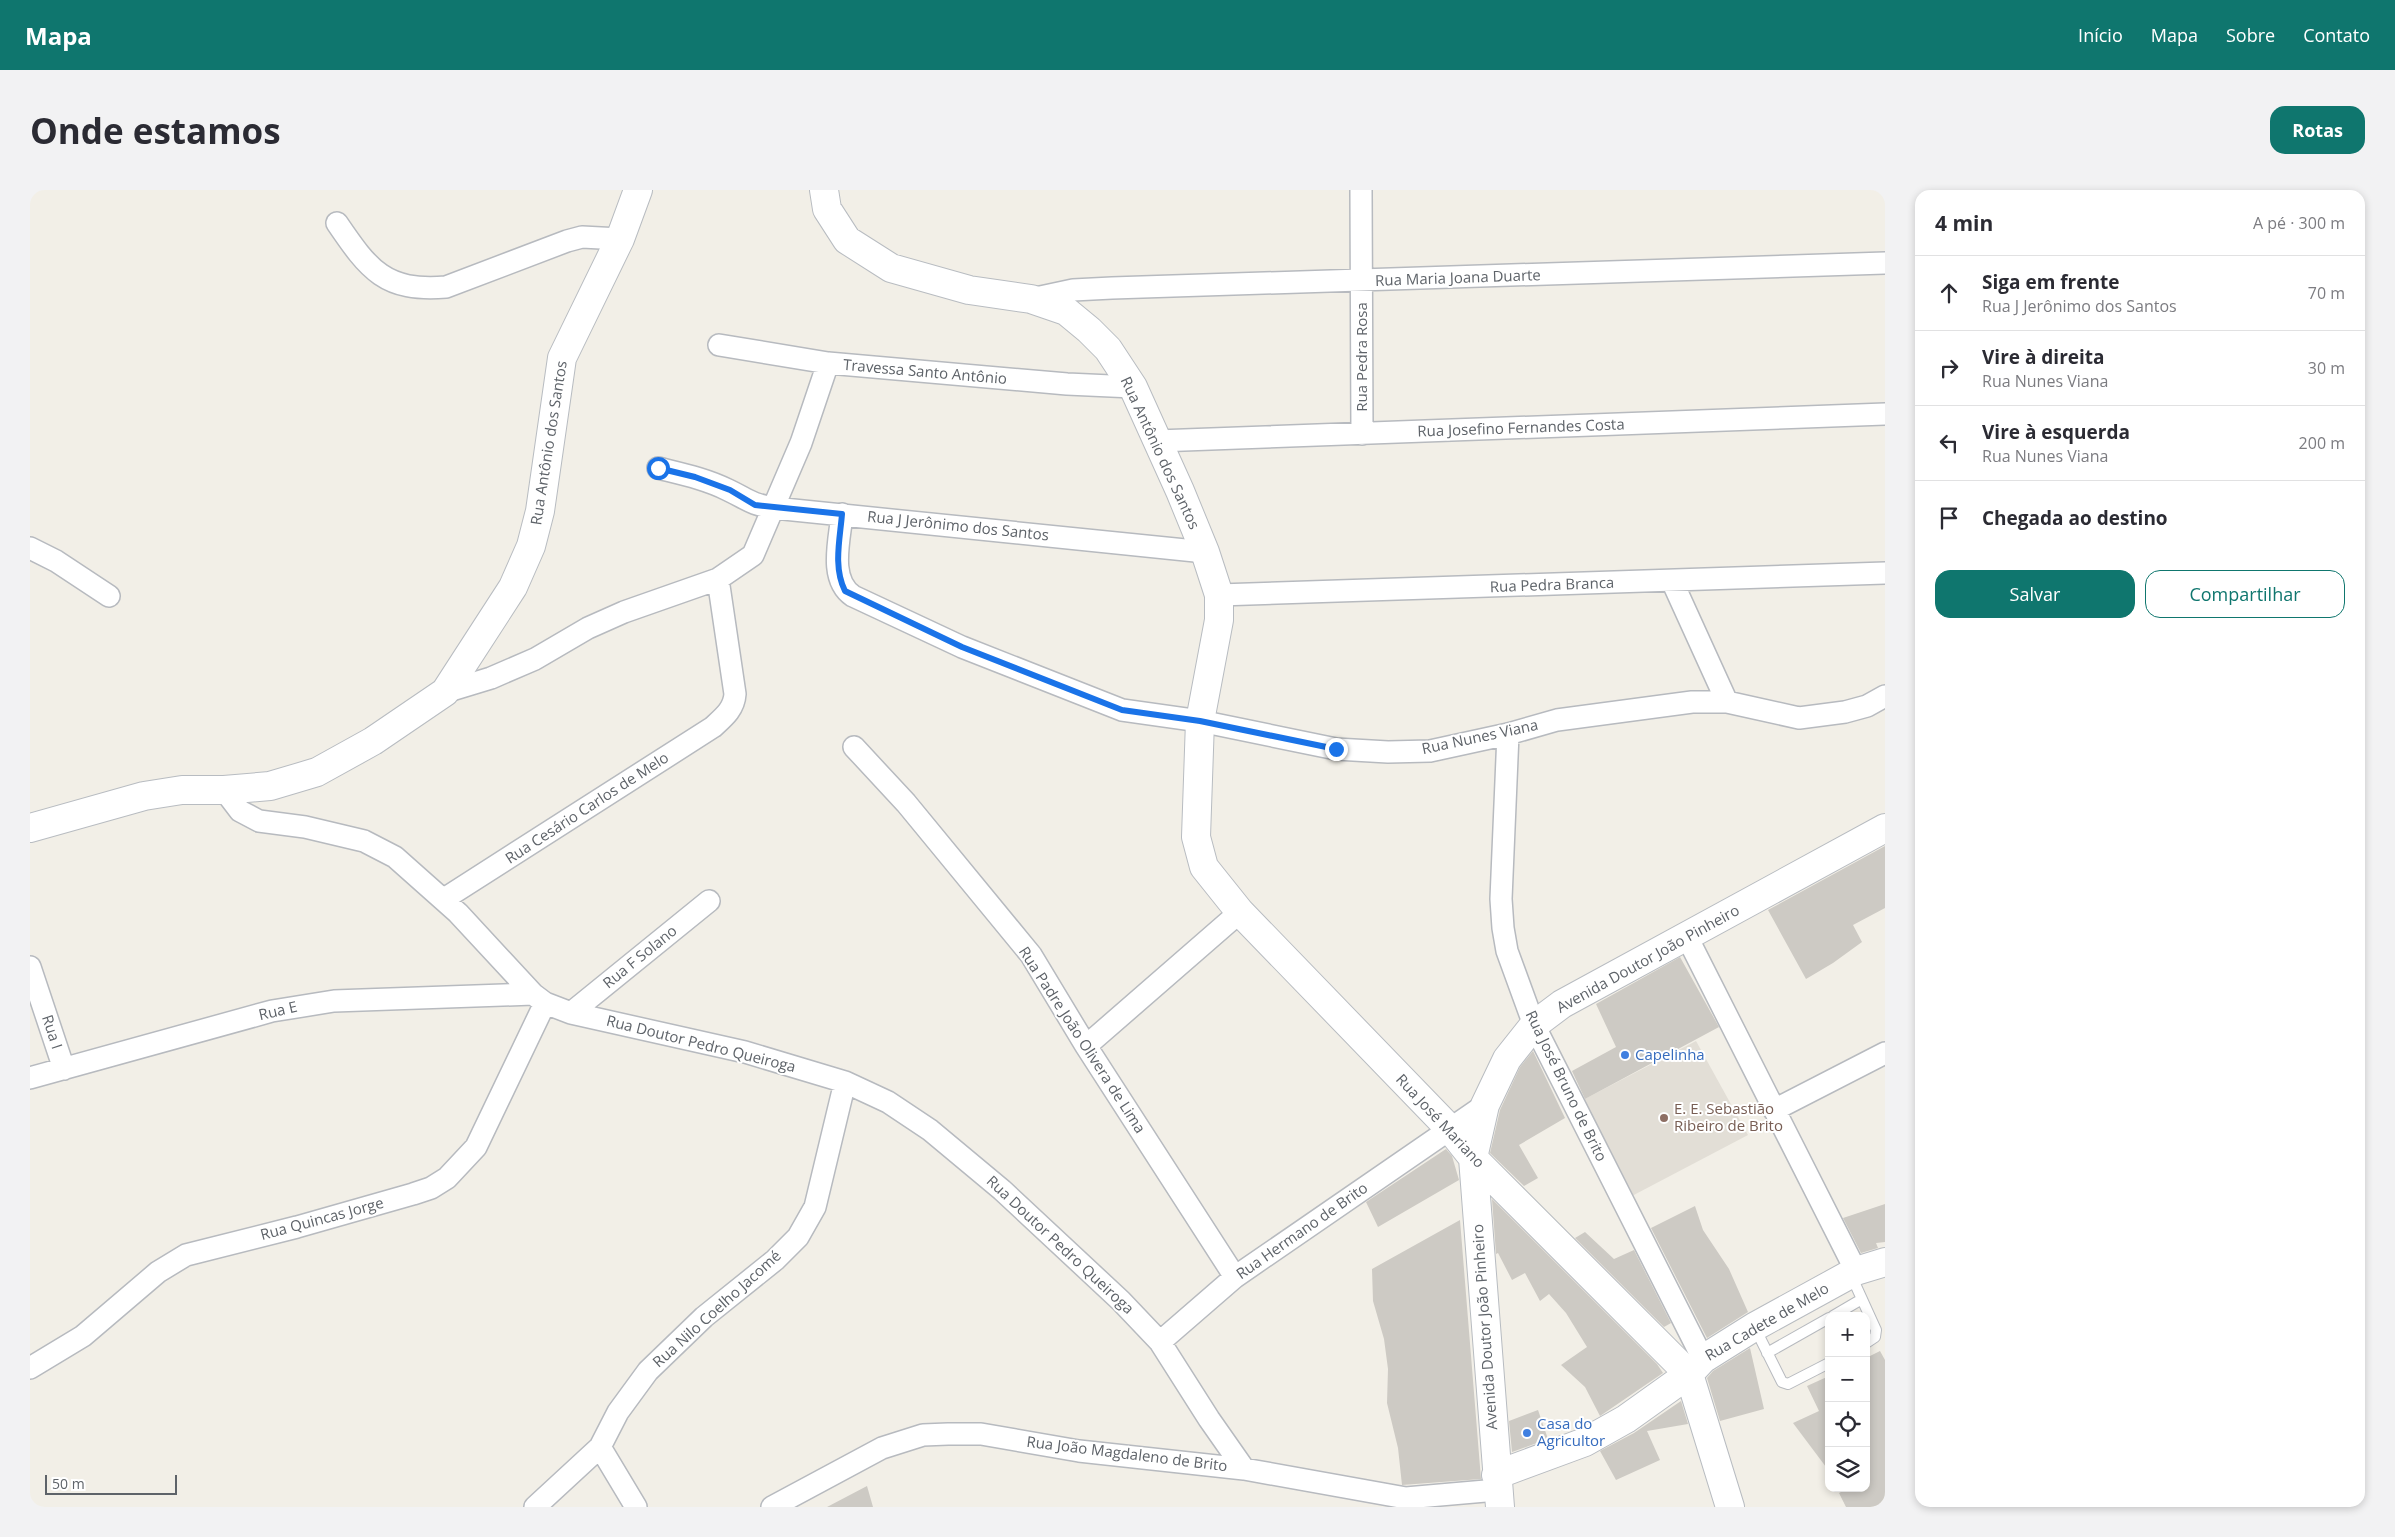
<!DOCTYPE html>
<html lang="pt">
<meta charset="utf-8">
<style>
:root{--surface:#fff;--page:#f2f2f3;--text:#2b2b33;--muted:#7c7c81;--line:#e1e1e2;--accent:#0f766e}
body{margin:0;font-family:"Open Sans",sans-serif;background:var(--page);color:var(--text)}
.controls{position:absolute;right:15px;bottom:15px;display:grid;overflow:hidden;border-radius:10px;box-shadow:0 2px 8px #0003}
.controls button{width:45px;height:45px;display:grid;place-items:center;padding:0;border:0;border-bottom:1px solid var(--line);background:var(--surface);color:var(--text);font:25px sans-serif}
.scale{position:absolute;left:15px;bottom:12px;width:132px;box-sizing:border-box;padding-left:5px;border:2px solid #5e6369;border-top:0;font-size:14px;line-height:18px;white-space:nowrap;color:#5e6369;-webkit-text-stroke:4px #fff;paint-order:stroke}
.stop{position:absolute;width:15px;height:15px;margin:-11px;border:4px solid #1a73e8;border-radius:50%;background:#fff}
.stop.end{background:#1a73e8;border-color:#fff;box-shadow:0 1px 5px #0008}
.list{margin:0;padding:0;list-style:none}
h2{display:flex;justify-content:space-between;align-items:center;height:65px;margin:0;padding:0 20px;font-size:21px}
h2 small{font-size:16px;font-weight:400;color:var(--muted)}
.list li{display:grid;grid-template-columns:32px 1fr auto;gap:15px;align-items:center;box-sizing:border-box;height:75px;padding:0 20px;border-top:1px solid var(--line)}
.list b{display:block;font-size:19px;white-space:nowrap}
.list p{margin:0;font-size:16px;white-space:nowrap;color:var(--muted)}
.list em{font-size:16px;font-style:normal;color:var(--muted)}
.actions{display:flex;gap:10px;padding:15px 20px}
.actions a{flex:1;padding:11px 0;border:1px solid var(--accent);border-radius:15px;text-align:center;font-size:18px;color:var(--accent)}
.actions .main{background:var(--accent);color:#fff}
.icon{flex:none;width:28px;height:28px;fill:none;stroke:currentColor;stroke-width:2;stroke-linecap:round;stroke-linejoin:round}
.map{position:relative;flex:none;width:1855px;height:1317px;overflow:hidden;border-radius:15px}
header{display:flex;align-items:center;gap:30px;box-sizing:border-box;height:70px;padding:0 25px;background:var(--accent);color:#fff}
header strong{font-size:24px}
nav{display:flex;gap:28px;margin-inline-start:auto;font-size:18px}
.intro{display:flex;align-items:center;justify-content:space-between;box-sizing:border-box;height:120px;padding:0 30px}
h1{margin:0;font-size:35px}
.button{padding:12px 22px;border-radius:15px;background:var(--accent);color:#fff;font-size:18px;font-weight:700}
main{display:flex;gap:30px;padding:0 30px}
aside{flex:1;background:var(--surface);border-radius:15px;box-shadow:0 2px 8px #0003}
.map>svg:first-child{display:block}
.education{fill:#e2ded6}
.building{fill:#cdcac4}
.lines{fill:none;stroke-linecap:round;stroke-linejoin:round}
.lane-casing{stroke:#b7babf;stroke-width:12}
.street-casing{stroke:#b7babf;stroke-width:24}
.secondary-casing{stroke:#b8bcc1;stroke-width:30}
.lane{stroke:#fff;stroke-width:10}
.street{stroke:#fff;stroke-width:21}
.secondary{stroke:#fff;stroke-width:28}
.route{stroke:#1a73e8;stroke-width:6}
.shop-dot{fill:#3f7fe0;stroke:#fff;stroke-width:2}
.education-dot{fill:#8d6e63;stroke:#fff;stroke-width:2}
.labels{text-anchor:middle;stroke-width:4;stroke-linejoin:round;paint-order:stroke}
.street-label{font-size:15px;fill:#5e6369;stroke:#fff}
.shop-label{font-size:15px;fill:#366cbe;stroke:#fff;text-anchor:start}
.education-label{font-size:15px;fill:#785e54;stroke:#fff;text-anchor:start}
</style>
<header>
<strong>Mapa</strong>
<nav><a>Início</a><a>Mapa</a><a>Sobre</a><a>Contato</a></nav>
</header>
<div class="intro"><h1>Onde estamos</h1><a class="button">Rotas</a></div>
<main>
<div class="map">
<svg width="1855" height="1317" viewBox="0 0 1855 1317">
<rect width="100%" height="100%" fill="#f2efe7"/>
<path class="education" d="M1666,851L1718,945L1600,1007L1549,912Z"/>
<path class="building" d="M1855,656V718L1823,735L1832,752L1803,773L1776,789L1738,720Z
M1650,767L1689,837L1555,909L1542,881L1586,857L1566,814Z
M1503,861L1535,928L1489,955L1508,988L1494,996L1460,963L1470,920L1490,877Z
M1416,959L1422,966L1429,990L1348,1037L1336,1012Z
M1462,1009L1627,1174L1633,1183L1570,1226L1555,1197L1531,1175L1557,1157L1536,1123L1519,1104L1510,1111L1495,1083L1482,1090L1468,1063L1466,1064Z
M1855,1014V1052L1846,1053L1848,1058L1831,1063L1813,1028Z
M1665,1016L1673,1040L1699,1079L1718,1122L1677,1148L1621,1038Z
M1430,1030L1451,1289L1372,1295L1368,1258L1357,1213L1358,1179L1354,1149L1343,1111L1342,1079Z
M1555,1042L1584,1069L1604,1060L1641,1133L1634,1137L1545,1048Z
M1720,1158L1734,1219L1690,1231L1677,1188L1683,1181Z
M1850,1161L1855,1170V1317H1816L1809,1303L1819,1298H1836V1168Z
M1799,1186V1281L1763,1233L1789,1221L1777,1196Z
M1651,1211L1658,1234L1617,1241L1630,1270L1586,1290L1570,1261L1604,1243Z
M1508,1220L1518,1249L1482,1262L1479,1231Z
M837,1296L843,1317H797Z"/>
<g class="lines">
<defs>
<path id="lane" d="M1821,1085L1846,1140L1845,1147L1836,1153
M1803,1126L1832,1109
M1725,1138L1752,1192L1758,1194L1799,1173
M1737,1163L1799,1128"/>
<path id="street" d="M1331,0L1332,244
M307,33C339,80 355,102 416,97L537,51L552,47L590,49
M1001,109L1043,100L1082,98L1855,73
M689,155L798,173L1037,194L1103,197
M1127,251L1855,224
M628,278C652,284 676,289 698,300C719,310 720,314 744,318L1175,362
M812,324C810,349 798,389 823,406L932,457L1092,520L1170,531L1306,559L1358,562L1400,561L1478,544L1527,530L1662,512H1697L1769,528L1815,522L1837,516L1855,506
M0,358L26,371L79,406
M1642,391L1697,512
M1189,405L1855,383
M415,502L461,488L505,469L558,438L594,422L688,389L723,365L771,253L798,173
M1478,544L1471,709L1473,738L1477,761L1504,835L1673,1169
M824,557L876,613L1001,765L1056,856L1205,1087
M194,600L210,621L229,631L275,637L334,651L365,667L428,723L503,804L515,813L541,823L715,862L815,892L858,912L900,940L972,1000L1091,1111L1130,1152L1179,1229L1214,1279
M414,709L683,537C694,527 704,519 705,504L688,389
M1657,747L1826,1081
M0,777L34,879
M541,823L679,711
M1056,856L1210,722
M0,888L242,821L304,811L503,804
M1744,920L1855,863
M1130,1152L1205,1087L1455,915
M0,1178L53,1146L128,1082L156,1065L267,1037L383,1004L401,998L417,988L446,957L515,813
M570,1257L606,1317
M505,1317L570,1257L588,1222L618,1181L674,1127L745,1070L768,1047L785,1017L815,892
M742,1317L852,1258L893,1245L918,1244H951L1049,1261L1214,1279L1376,1308L1467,1300"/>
<path id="secondary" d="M794,0L797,19L817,50L861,78L939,100L1001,109L1036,121L1059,140L1078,159L1103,197L1150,301L1175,362L1189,405V430L1170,531L1166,647L1174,677L1210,722L1420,939L1443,968L1659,1184L1700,1317
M0,638L114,606L152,600H194L240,596L287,582L343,551L415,502L483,397L501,356L510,321L532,168L590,49L608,0
M1466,1285L1555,1252L1596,1229L1659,1184L1673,1169L1724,1137L1826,1081L1855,1072
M1470,1317L1443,968L1455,915L1477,869L1504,835L1532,814L1855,638"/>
</defs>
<use href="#lane" class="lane-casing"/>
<use href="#street" class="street-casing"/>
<use href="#secondary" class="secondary-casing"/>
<use href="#lane" class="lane"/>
<use href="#street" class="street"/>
<use href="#secondary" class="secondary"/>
</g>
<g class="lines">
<path class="route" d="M628,278L665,287L700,300L725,315L812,324C810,349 803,377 815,401L932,457L1092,520L1170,531L1306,559"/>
</g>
<g class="shop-dot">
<circle cx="1595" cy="865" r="5"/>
<circle cx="1497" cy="1243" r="5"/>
</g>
<circle class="education-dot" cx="1634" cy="928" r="5"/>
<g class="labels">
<g class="street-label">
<text transform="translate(1428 88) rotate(-2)" y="5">Rua Maria Joana Duarte</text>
<text transform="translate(1332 167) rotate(-90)" y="5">Rua Pedra Rosa</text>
<text transform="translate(895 182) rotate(5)" y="5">Travessa Santo Antônio</text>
<text transform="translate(1491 238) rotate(-2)" y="5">Rua Josefino Fernandes Costa</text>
<text transform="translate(519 253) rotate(-81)" y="5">Rua Antônio dos Santos</text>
<text transform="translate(1130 263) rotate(65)" y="5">Rua Antônio dos Santos</text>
<text transform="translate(928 336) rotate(6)" y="5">Rua J Jerônimo dos Santos</text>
<text transform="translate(1522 395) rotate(-2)" y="5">Rua Pedra Branca</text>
<text transform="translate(1450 547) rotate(-12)" y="5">Rua Nunes Viana</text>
<text transform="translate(557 618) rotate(-33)" y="5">Rua Cesário Carlos de Melo</text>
<text transform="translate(610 767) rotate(-39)" y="5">Rua F Solano</text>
<text transform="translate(1618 769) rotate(-29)" y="5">Avenida Doutor João Pinheiro</text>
<text transform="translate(248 821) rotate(-13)" y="5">Rua E</text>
<text transform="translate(22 842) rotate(72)" y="5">Rua I</text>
<text transform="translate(1052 850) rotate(57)" y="5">Rua Padre João Olivera de Lima</text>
<text transform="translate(671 854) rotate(14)" y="5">Rua Doutor Pedro Queiroga</text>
<text transform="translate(1536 896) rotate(64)" y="5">Rua José Bruno de Brito</text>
<text transform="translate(1410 931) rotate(47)" y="5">Rua José Mariano</text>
<text transform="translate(292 1029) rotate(-15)" y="5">Rua Quincas Jorge</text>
<text transform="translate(1272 1041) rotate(-35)" y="5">Rua Hermano de Brito</text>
<text transform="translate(1030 1055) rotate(43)" y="5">Rua Doutor Pedro Queiroga</text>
<text transform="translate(687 1119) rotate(-42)" y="5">Rua Nilo Coelho Jacomé</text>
<text transform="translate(1737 1132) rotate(-30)" y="5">Rua Cadete de Melo</text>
<text transform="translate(1455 1137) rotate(-94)" y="5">Avenida Doutor João Pinheiro</text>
<text transform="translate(1097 1264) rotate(7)" y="5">Rua João Magdaleno de Brito</text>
</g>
<g class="shop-label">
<text x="1605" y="870">Capelinha</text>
<text x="1507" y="1239">Casa do<tspan x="1507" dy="17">Agricultor</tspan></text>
</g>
<g class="education-label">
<text x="1644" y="924">E. E. Sebastião<tspan x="1644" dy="17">Ribeiro de Brito</tspan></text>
</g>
</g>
</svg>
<div class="controls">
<button>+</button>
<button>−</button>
<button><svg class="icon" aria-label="locate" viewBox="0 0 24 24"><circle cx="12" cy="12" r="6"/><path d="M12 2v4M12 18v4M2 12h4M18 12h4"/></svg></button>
<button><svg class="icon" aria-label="layers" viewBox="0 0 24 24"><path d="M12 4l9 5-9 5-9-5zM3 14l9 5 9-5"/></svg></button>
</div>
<div class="scale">50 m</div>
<div class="stop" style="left:628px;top:278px"></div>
<div class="stop end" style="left:1306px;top:559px"></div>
</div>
<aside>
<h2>4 min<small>A pé · 300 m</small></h2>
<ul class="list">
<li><svg class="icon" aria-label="ahead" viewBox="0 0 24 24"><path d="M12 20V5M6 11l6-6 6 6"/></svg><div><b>Siga em frente</b><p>Rua J Jerônimo dos Santos</p></div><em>70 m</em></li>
<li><svg class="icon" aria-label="right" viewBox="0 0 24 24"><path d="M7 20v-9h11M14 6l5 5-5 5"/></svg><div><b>Vire à direita</b><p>Rua Nunes Viana</p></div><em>30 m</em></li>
<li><svg class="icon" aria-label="left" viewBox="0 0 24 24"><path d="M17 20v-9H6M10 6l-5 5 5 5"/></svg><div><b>Vire à esquerda</b><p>Rua Nunes Viana</p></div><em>200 m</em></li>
<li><svg class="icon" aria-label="arrive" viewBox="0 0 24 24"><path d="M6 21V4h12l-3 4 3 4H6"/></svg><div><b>Chegada ao destino</b></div></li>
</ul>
<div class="actions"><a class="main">Salvar</a><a>Compartilhar</a></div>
</aside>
</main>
